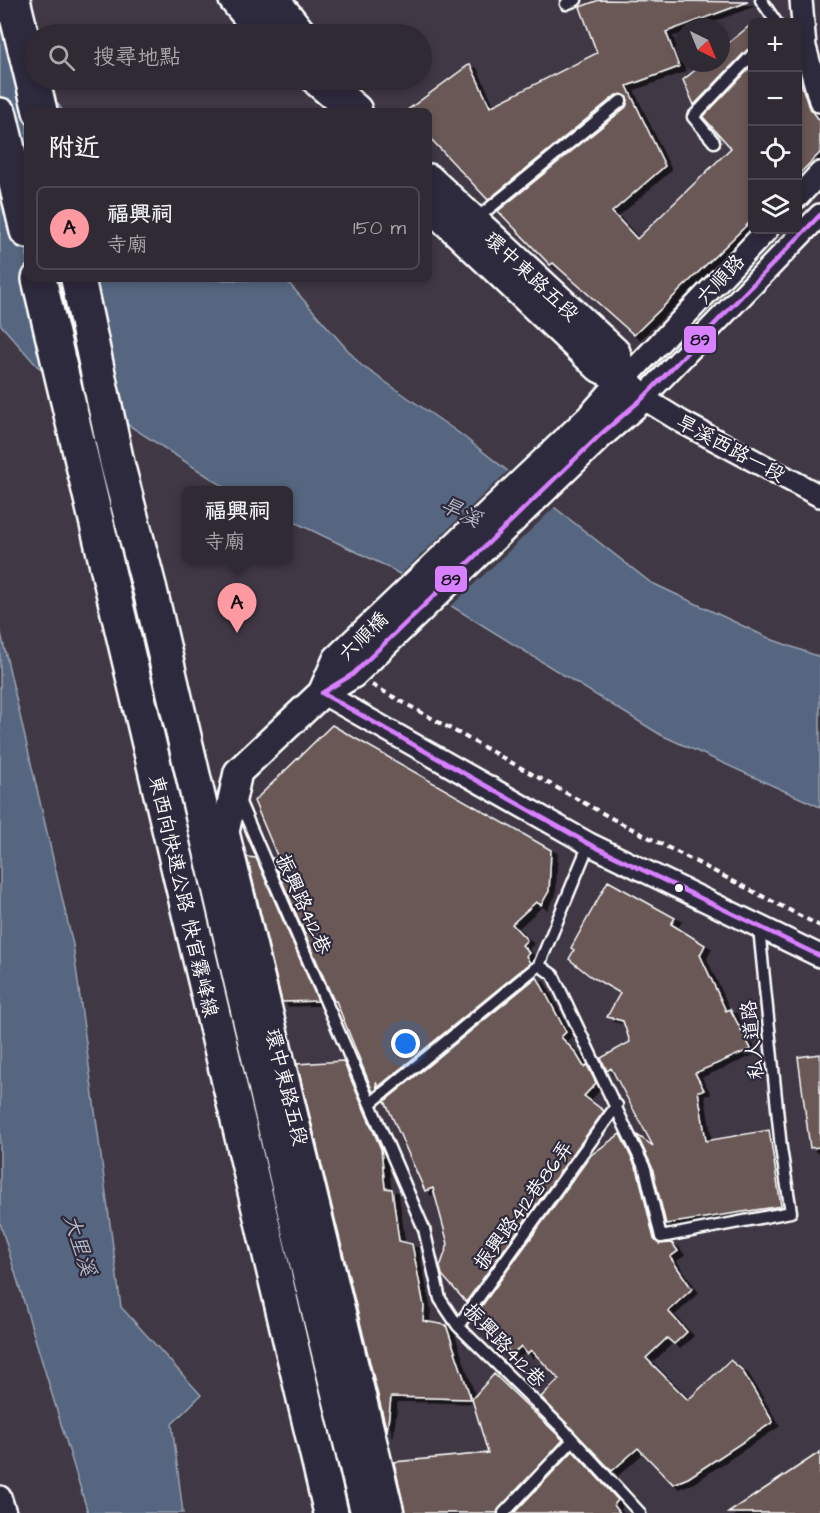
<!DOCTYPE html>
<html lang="zh-TW">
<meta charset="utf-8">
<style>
:root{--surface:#302a34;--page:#3c3640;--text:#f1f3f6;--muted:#a8a7ac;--line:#4b464f;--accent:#ff9aa2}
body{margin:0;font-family:"Architects Daughter","LXGW WenKai TC",sans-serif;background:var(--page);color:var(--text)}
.controls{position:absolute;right:18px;top:18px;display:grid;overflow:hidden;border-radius:9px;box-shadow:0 3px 9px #0003}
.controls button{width:54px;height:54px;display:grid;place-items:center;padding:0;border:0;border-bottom:2px solid var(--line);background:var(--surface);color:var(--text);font:30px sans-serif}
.compass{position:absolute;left:676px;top:18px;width:54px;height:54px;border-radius:50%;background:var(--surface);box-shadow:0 3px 9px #0003;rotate:137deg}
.you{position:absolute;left:406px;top:1044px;width:21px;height:21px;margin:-15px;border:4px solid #fff;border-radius:50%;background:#1a73e8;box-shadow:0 0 0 9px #1a73e833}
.badge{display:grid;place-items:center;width:39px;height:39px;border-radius:50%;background:var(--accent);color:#111;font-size:20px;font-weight:700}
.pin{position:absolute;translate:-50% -50px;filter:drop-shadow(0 2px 3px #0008)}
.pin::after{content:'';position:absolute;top:32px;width:21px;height:18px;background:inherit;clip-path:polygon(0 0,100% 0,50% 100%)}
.popup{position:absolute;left:182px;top:486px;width:111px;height:78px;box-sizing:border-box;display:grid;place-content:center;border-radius:9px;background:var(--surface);filter:drop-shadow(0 2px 4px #0005);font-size:20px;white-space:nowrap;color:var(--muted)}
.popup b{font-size:22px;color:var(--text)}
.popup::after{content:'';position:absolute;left:50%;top:100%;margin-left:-12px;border:12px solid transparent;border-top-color:var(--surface)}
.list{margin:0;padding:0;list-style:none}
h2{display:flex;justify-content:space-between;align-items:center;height:78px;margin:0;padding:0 24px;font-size:26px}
h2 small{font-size:20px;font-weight:400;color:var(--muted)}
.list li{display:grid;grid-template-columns:39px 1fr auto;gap:18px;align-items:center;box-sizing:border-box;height:84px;margin:0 12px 12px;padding:0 12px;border:2px solid var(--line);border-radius:9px}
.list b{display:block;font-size:22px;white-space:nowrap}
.list p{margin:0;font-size:20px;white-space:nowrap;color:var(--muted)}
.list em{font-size:20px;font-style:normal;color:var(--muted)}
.icon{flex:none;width:33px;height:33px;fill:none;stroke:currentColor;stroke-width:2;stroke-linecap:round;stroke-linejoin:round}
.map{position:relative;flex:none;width:820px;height:1513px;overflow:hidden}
.search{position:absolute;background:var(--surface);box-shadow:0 3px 9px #0003;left:24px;top:24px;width:408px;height:66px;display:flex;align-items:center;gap:15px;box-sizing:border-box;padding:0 21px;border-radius:33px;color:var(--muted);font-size:22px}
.panel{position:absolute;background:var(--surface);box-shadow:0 3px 9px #0003;left:24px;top:108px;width:408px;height:174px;border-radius:9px}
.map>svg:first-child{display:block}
.water{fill:#566680;stroke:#9aa3b3;stroke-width:1.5}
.pier{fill:#403845}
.building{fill:#695857;stroke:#fff;stroke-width:1.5;filter:url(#shadow)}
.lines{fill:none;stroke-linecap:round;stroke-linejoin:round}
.service-casing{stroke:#fff;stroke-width:15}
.minor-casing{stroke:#fff;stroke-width:26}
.tertiary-casing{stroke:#fff;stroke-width:32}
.trunk-casing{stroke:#fff;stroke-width:38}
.path{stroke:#fff;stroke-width:4;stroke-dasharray:6 4.5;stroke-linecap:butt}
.service{stroke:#2f2a3d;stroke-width:10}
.minor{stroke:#2f2a3d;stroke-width:21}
.tertiary{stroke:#2f2a3d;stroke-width:27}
.trunk{stroke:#2f2a3d;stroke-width:33}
.bus-1-casing{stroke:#2f2a3d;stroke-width:9}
.bus-1{stroke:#d880ff;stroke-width:4.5}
.bus-dot{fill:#fff;stroke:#2f2a3d;stroke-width:2}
.labels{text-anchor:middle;stroke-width:4.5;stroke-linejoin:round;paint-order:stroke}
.street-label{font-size:20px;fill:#fff;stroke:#2f2a3d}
.water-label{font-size:21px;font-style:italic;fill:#b3bac6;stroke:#2f2a3d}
.line-badge{stroke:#2f2a3d;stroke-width:2}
.pale-badge-label{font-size:16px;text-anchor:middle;font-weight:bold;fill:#111}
</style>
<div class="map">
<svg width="820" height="1513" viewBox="0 0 820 1513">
<defs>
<filter id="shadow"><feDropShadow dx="6" dy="4" stdDeviation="0" flood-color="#0009"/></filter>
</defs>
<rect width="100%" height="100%" fill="#403845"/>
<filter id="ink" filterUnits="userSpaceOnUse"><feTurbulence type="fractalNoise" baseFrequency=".0167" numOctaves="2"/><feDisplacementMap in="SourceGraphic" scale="12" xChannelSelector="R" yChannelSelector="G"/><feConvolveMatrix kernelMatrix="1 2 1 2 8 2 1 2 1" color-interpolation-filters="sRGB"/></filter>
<g filter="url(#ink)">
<path class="water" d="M0,25L63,111H27V279L286,280L361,365L459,433L650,582L773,640L820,657V807L661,735L388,567L288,519V490H229L37,366L0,324Z
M0,629L73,945L121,1307L201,1395L172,1424L183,1513H88L0,1223Z"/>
<path class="pier" d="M510,469L557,505L449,608L398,577Z"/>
<path class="building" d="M599,0L748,2L666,32L679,67L627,86L665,166L612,212L637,239L731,148L703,117L753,65V219L634,335L553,263L550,265L498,211L626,107L628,100L626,96L616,95L488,200L429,137V111H406L470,64L490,107L597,53L580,7Z
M753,23V48L747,50L694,105L683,80L704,63H721V49Z
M798,74L808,105L820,121V153L798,175Z
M332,725L551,850L549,891L541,905L536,902L512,924L527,940L522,945L529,953L526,956L530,963L378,1087L376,1082L377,1089L373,1092L336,1001H334L272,858H278L254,801Z
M247,857L256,858L318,1001L282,1002Z
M608,881L675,918L671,924L705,945L700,955L726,1011L730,1009L751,1049L695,1073L704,1090L698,1091L706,1141L769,1130L781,1206L666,1224L652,1167L637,1135L653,1146L611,1068L607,1071L601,1058L630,1042L623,1021L607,1017L620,993L590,976L569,959L574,950L571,948Z
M537,977L566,1032L561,1037L575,1052L584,1067L587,1065L596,1083L584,1096L604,1111L466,1302L442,1275L440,1267L448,1244L433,1188L425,1191L385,1101Z
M820,1054V1147L810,1148L798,1057Z
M343,1061L381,1149L385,1188L392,1189L399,1241L412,1244L424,1306L423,1321L446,1325L471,1399L391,1397L387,1432L297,1064Z
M620,1134L638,1172L654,1239L659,1244L672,1243L678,1251L670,1257L692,1289L668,1311L687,1332L674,1344L667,1338L646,1358L688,1400L730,1360L742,1370L773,1422L688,1478L673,1484L638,1448L612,1471L541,1397L559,1379L531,1350L527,1354L521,1346L512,1355L476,1314L591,1155Z
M494,1374L563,1440L497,1513H405L394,1462L488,1453L472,1399Z
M573,1451L618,1500L614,1505L620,1513H514Z
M820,1452V1513H728Z"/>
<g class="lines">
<defs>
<path id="service" d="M761,0L776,22
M566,4L576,0
M714,142L693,117L752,55
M476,219L621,101
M238,798L424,1229L440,1299L458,1326L561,1427L640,1513
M539,965L553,975L645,1169L661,1237L791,1212L781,1148L759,928
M371,1103L539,965L589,844
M458,1326L617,1105
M504,1513L573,1440"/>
<path id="minor" d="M801,0L805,47L820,101
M798,197L820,173
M820,215L643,398L682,422L820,496
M624,380L767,230
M322,693L589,844L820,956
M0,1497L5,1513"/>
<path id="tertiary" d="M233,0L261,34
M276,0L303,34
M322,693L337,659L591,417L624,380L599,368L429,206
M390,1513L225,832L238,772L322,693L353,674L601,434L643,398L624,380L616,352L429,178"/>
<path id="trunk" d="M13,0L40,111
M253,0L282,34
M319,80L355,111
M0,115L27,231
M39,279L331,1513
M78,279L117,463L150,590L300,1236L368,1513"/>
</defs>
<use href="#service" class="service-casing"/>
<use href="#minor" class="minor-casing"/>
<use href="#tertiary" class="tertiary-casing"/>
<use href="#trunk" class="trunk-casing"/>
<path class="path" d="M372,685L613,819L820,926"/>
<use href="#service" class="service"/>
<use href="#minor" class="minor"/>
<use href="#tertiary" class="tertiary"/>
<use href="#trunk" class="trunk"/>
<defs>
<path id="bus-1" d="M322,693L353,674L601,434L643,398L820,215
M322,693L589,844L820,956"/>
</defs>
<use href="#bus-1" class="bus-1-casing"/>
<use href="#bus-1" class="bus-1"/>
</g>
</g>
<circle class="bus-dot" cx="679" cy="888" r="5"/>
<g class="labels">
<g class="street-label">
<text transform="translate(532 276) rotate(43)" y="7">環中東路五段</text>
<text transform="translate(720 279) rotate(-47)" y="7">六順路</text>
<text transform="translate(731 448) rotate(28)" y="7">旱溪西路一段</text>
<text transform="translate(363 636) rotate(-45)" y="7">六順橋</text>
<text transform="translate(184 896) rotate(77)" y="7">東西向快速公路 快官霧峰線</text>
<text transform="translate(304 904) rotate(66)" y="7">振興路412巷</text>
<text transform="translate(752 1040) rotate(-96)" y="7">私人道路</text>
<text transform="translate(287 1087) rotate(76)" y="7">環中東路五段</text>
<text transform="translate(523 1205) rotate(-54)" y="7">振興路412巷86弄</text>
<text transform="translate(505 1345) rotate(46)" y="7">振興路412巷</text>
</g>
<g class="water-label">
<text transform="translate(461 512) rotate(26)" y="7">旱溪</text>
<text transform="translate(80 1245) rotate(73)" y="7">大里溪</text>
</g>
</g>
<g class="line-badge">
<rect x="683" y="325" width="34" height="29" rx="6" fill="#d880ff"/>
<rect x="434" y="565" width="34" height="28" rx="6" fill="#d880ff"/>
</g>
<g class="pale-badge-label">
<text x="700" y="345">89</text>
<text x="451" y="585">89</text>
</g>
</svg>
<div class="controls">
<button>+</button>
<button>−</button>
<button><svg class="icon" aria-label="locate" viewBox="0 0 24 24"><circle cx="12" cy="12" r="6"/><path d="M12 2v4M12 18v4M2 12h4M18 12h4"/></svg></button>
<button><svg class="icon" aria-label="layers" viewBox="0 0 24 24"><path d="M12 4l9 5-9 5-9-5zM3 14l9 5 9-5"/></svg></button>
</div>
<svg class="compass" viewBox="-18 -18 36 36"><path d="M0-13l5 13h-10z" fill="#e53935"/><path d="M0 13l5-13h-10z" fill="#a8a7ac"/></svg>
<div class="you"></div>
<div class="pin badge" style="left:237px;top:633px">A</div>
<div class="popup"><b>福興祠</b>寺廟</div>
<div class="search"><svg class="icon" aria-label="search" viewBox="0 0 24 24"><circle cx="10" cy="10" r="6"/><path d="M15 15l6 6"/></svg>搜尋地點</div>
<section class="panel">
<h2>附近<small></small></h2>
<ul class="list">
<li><span class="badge">A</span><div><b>福興祠</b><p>寺廟</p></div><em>150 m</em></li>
</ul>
</section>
</div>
